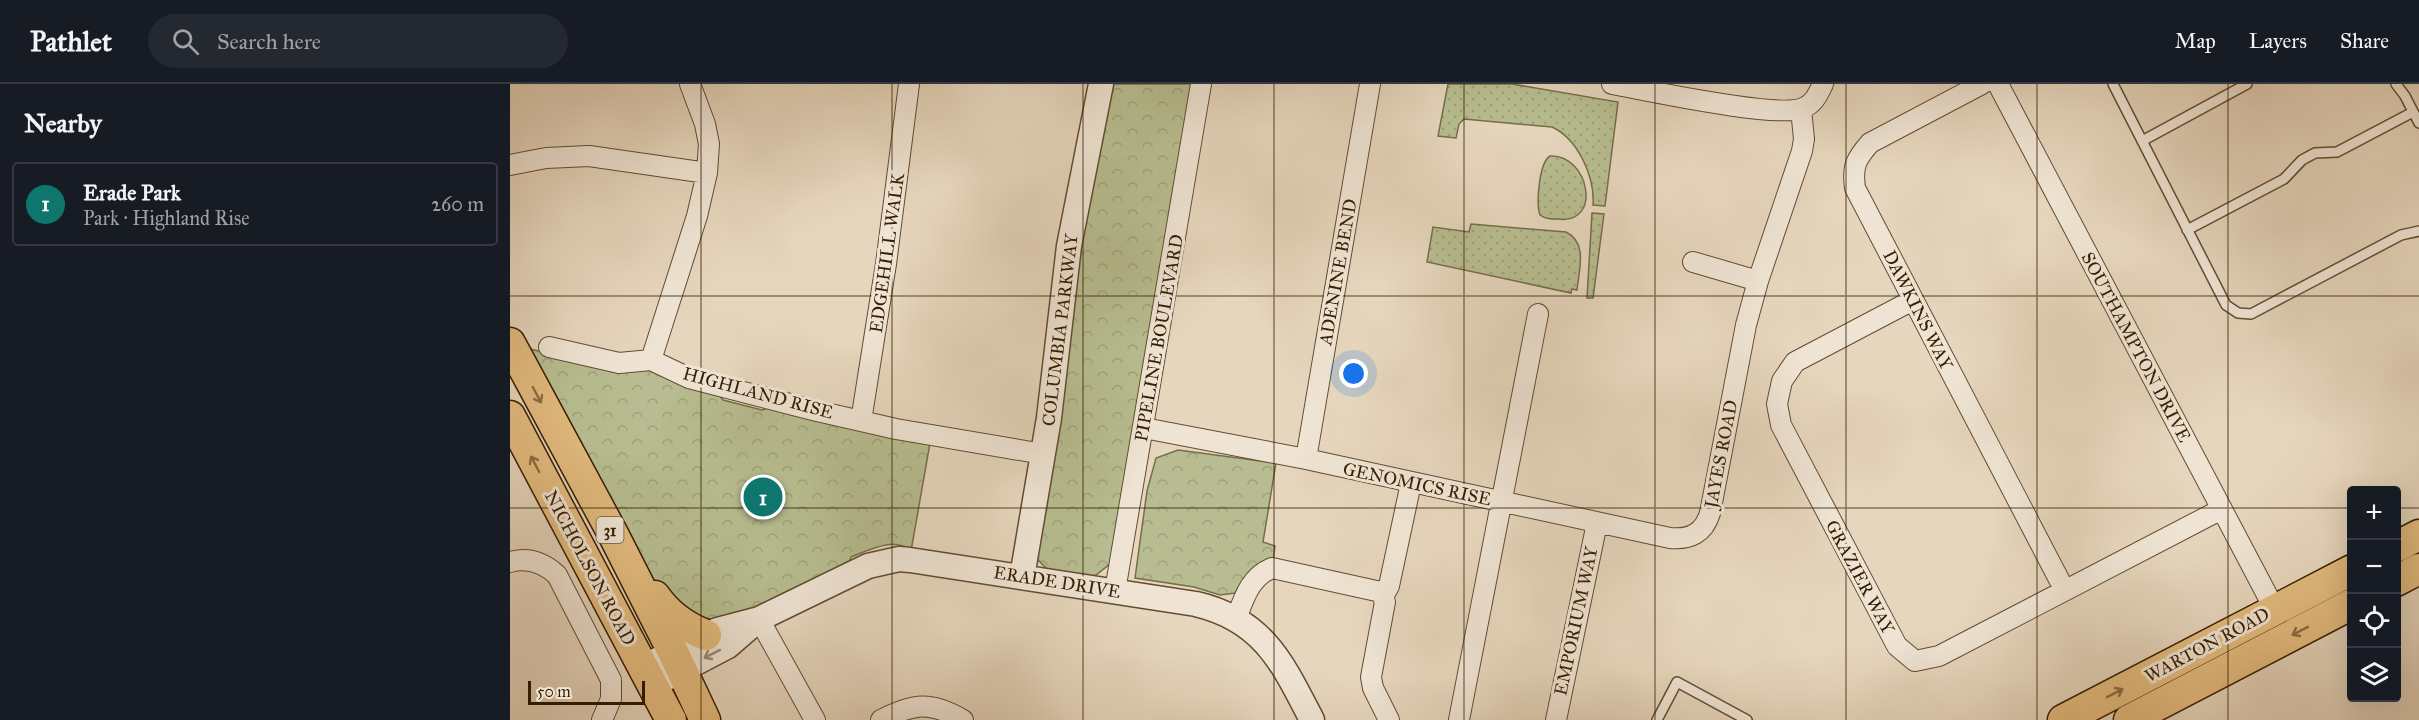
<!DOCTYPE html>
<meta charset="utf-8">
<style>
:root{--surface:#171b24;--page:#242831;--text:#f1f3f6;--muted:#9ea1a6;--line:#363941;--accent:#0f766e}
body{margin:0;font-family:"IM FELL Great Primer",serif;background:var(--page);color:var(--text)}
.controls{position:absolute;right:18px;bottom:18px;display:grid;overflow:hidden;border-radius:6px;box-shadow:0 6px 24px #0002}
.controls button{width:54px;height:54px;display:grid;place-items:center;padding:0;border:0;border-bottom:2px solid var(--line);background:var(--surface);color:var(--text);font:30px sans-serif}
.scale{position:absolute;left:18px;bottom:15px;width:117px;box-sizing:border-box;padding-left:6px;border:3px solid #361e01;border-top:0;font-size:16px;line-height:21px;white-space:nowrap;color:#361e01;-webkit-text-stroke:4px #efe4d4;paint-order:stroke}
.you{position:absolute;left:844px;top:290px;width:21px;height:21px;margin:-15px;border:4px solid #fff;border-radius:50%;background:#1a73e8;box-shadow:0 0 0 9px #1a73e833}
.badge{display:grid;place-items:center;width:39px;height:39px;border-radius:50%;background:var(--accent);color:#fff;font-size:20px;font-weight:700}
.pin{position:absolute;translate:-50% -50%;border:3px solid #fff;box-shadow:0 2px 6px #0006}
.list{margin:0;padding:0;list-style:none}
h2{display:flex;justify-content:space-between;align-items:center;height:78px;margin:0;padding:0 24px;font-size:26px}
h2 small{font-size:20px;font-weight:400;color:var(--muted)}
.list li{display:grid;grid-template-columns:39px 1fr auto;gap:18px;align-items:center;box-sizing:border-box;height:84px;margin:0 12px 12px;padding:0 12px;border:2px solid var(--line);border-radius:6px}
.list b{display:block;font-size:22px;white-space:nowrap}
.list p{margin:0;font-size:20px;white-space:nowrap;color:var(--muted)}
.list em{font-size:20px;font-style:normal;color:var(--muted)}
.icon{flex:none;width:33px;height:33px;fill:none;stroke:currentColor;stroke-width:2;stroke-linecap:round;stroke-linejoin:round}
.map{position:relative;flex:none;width:1909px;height:636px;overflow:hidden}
header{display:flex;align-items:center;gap:36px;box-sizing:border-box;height:84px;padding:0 30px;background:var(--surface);border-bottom:2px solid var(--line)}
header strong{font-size:28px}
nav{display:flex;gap:33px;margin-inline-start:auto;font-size:21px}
.search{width:420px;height:54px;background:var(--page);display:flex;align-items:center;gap:15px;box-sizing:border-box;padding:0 21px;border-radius:33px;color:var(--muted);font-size:22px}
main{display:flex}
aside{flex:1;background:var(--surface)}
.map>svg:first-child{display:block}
.grass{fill:url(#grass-dots);stroke:#766e48;stroke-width:1.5}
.forest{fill:url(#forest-crowns);stroke:#766e48;stroke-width:1.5}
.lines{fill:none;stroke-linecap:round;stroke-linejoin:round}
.service-casing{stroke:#624c30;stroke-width:12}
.minor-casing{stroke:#624c30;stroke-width:22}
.tertiary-casing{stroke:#624c30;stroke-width:27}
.primary-casing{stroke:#361e01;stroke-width:33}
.service{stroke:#efe4d4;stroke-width:9}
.minor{stroke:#efe4d4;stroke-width:20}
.tertiary{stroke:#efe4d4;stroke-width:24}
.primary{stroke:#e3bb7e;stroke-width:30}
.oneway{stroke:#8c6c40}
.oneway2{stroke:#9c8b75}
.grid{fill:none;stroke:#361e01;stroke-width:1.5;stroke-opacity:0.55}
.labels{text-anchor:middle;stroke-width:6;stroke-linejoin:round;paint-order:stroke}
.shield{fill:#efe4d4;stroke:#6e5940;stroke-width:1.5}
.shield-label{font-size:16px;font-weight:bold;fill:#361e01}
.street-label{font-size:18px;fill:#361e01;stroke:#efe4d4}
</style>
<header>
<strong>Pathlet</strong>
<div class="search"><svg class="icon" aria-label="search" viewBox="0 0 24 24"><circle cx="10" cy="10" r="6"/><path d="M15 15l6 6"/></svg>Search here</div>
<nav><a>Map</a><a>Layers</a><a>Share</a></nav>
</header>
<main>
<aside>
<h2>Nearby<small></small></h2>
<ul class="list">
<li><span class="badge">1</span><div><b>Erade Park</b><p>Park · Highland Rise</p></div><em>260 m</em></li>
</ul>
</aside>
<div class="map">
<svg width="1909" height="636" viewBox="0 0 1909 636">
<defs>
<pattern id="grass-dots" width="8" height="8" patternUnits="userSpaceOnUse" patternTransform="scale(1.5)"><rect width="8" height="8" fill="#b7bd90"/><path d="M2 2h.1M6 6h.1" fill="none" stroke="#9ea27a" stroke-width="1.8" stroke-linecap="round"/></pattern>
<pattern id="forest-crowns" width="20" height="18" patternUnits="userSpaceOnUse" patternTransform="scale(1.5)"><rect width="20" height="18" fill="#b7bd90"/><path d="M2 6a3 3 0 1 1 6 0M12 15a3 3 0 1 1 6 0" fill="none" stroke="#9ea27a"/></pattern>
</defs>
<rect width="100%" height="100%" fill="#e6d6bd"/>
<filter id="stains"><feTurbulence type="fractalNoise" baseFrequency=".00333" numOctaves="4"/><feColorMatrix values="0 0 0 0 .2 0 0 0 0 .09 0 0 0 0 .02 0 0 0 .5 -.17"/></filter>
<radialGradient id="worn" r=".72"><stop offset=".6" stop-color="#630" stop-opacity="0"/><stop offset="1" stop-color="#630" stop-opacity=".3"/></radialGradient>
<path class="grass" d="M938,0H1002L1108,18L1095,122L1083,121C1085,93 1068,55 1042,43L954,35L949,40L946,54L928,52Z
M1040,72C1079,70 1093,141 1048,135C1041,135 1035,135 1030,131C1026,119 1029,79 1040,72Z
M1082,129L1094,130L1083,214H1077Z
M961,140L1056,148C1078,159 1069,185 1067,206L1062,205L1061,209L917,178L923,143L959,148Z"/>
<path class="forest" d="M599,0H684L601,479L586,491L578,493L539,487L529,477L525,468L569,152Z
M8,262L110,287L142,285L207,308L213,316L252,326L260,323L420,359L401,467C385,452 359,466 341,473L338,482L199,544L148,508Z
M668,366L766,379L753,458L765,462L763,477L738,489L725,509L710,511L684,503L625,494L637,407L646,374Z"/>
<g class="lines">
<defs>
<path id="service" d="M1603,0L1716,221L1728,229L1741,230L1891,151L1909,147
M1886,0L1895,12L1909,39
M1632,57L1737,0
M1677,146L1774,95L1792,76L1805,69L1827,68L1903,28
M1147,636L1167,598L1237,636"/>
<path id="minor" d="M1102,0C1136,6 1268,35 1293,24C1304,20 1308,10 1313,0
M1472,0L1360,59C1346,75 1342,82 1345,104L1554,505
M1488,0L1765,526
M0,81L36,74L79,72L197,89
M1183,178L1248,197
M1403,216L1285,278L1272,297L1267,320L1271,341L1387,562L1405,577L1429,572L1712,425
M39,263L109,279L141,276L179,294L307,327L386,345L533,370
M141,276L187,132L197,89L199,60L195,40L180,0
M351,337L376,180L399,0
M634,344L796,375L1160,454C1180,456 1194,449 1200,429L1236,241L1248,197L1292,67L1294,55L1291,25
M796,375L860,0
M0,478C18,473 34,479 47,491L101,596V615L92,636
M605,507L691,0
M874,511L879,502L901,399
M249,535L305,636
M726,535C734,514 740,493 762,484L871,508L875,518L861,593L863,604L879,636
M371,636C404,619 421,617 453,636
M949,636L1028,230
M1046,636L1087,439"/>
<path id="tertiary" d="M512,493L539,334L559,162L591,0
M133,583L207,546L249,535L358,482L389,475L400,476L686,520C754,536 773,580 802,636
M155,595L218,562L247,537"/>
<path id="primary" d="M0,259L103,450L163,568L195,636
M0,332L161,636
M1886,463L1909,451
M1886,497L1909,485
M145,512C158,531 175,543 196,551
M1553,636L1842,486
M1619,636L1842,520"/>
</defs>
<use href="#service" class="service-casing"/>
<use href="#minor" class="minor-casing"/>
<use href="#tertiary" class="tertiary-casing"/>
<use href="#primary" class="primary-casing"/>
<use href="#service" class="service"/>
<use href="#minor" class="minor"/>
<use href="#tertiary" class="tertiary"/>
<use href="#primary" class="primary"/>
</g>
<defs><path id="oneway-shaft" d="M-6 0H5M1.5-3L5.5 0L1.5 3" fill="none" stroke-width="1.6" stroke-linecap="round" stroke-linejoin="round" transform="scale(1.5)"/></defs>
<g class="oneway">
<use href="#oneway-shaft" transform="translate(27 311) rotate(62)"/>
<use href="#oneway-shaft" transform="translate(25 380) rotate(-118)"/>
<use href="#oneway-shaft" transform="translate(1790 547) rotate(153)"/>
<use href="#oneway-shaft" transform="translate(1605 609) rotate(-27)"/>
</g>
<use class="oneway2" href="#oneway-shaft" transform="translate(202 570) rotate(153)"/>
<path class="grid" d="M191,0V636M382,0V636M573,0V636M764,0V636M954,0V636M1145,0V636M1336,0V636M1527,0V636M1718,0V636M0,212H1909M0,424H1842M1886,424H1909"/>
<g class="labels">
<rect class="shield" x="86.5" y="433" width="27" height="26" rx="4.5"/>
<g class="shield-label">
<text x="100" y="452">31</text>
</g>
<g class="street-label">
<text transform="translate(377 169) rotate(-82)" y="6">EDGEHILL WALK</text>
<text transform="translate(828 188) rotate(-80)" y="6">ADENINE BEND</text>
<text transform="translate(1408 226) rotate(63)" y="6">DAWKINS WAY</text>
<text transform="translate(550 246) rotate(-83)" y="6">COLUMBIA PARKWAY</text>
<text transform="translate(649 254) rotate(-80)" y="6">PIPELINE BOULEVARD</text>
<text transform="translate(1626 263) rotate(62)" y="6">SOUTHAMPTON DRIVE</text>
<text transform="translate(248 309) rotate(15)" y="6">HIGHLAND RISE</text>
<text transform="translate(1211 370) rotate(-79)" y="6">JAYES ROAD</text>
<text transform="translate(907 400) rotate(12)" y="6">GENOMICS RISE</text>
<text transform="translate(80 484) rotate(62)" y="6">NICHOLSON ROAD</text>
<text transform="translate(1350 493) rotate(62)" y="6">GRAZIER WAY</text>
<text transform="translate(547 498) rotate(9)" y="6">ERADE DRIVE</text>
<text transform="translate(1066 537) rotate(-78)" y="6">EMPORIUM WAY</text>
<text transform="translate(1697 561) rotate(-28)" y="6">WARTON ROAD</text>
</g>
</g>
<rect width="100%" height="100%" filter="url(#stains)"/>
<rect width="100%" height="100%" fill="url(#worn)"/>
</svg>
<div class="controls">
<button>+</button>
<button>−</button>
<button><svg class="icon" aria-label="locate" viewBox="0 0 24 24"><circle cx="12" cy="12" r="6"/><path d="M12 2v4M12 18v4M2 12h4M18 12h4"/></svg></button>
<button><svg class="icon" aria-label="layers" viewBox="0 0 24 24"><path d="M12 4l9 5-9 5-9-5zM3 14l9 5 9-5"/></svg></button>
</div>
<div class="scale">50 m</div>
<div class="you"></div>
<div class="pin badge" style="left:253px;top:413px">1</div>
</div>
</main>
